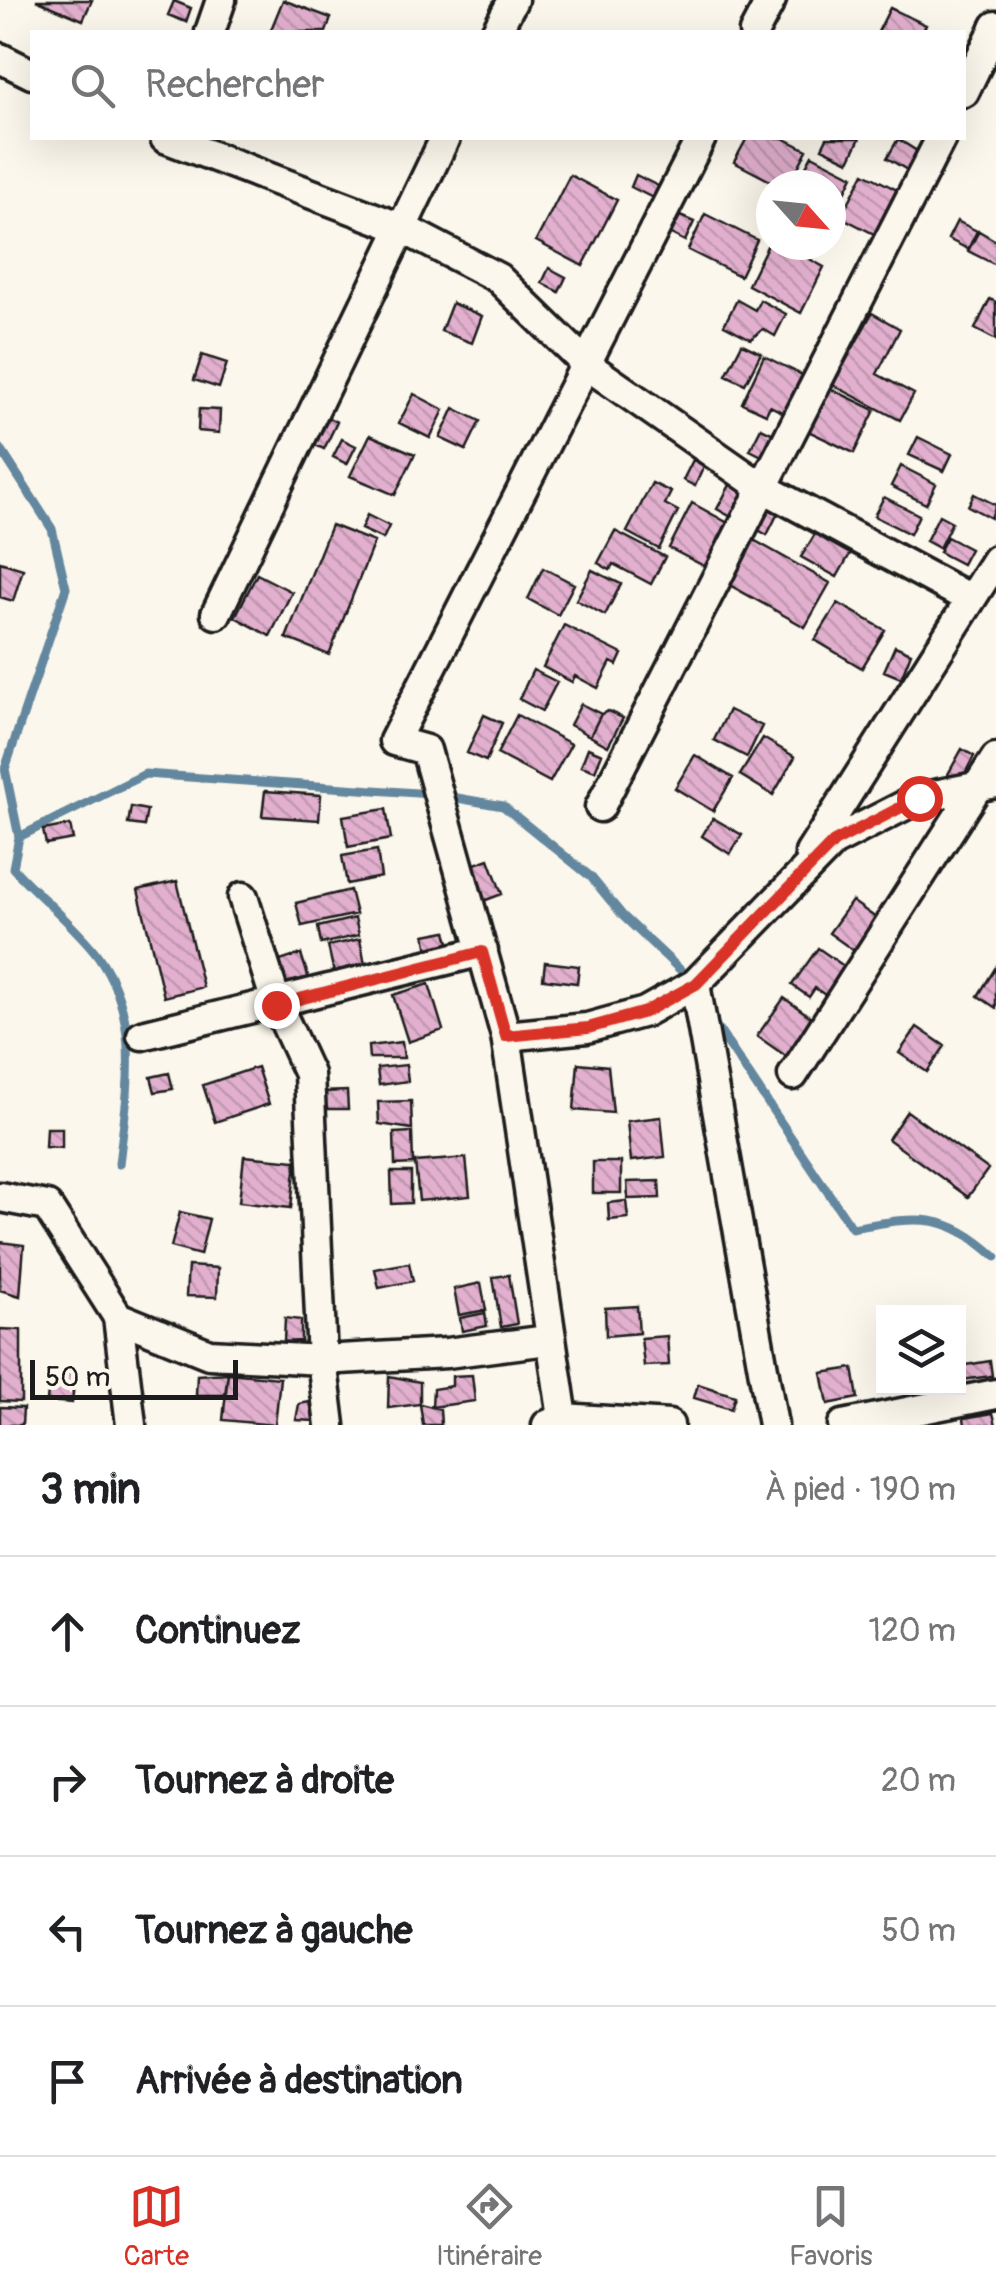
<!DOCTYPE html>
<html lang="fr">
<meta charset="utf-8">
<style>
:root{--surface:#fff;--page:#f2f2f2;--text:#202124;--muted:#757577;--line:#e0e0e0;--accent:#d93025}
body{margin:0;font-family:Pangolin,sans-serif;background:var(--page);color:var(--text)}
.controls{position:absolute;right:30px;bottom:30px;display:grid;overflow:hidden;border-radius:0px;box-shadow:0 10px 40px #0002}
.controls button{width:90px;height:90px;display:grid;place-items:center;padding:0;border:0;border-bottom:2px solid var(--line);background:var(--surface);color:var(--text);font:50px sans-serif}
.compass{position:absolute;left:756px;top:170px;width:90px;height:90px;border-radius:50%;background:var(--surface);box-shadow:0 10px 40px #0002;rotate:117deg}
.scale{position:absolute;left:30px;bottom:25px;width:208px;box-sizing:border-box;padding-left:10px;border:5px solid #1c1c1c;border-top:0;font-size:28px;line-height:35px;white-space:nowrap;color:#1c1c1c;-webkit-text-stroke:8px #fbf7ec;paint-order:stroke}
.stop{position:absolute;width:30px;height:30px;margin:-22px;border:8px solid #d93025;border-radius:50%;background:#fff}
.stop.end{background:#d93025;border-color:#fff;box-shadow:0 2px 10px #0008}
.list{margin:0;padding:0;list-style:none}
h2{display:flex;justify-content:space-between;align-items:center;height:130px;margin:0;padding:0 40px;font-size:42px}
h2 small{font-size:32px;font-weight:400;color:var(--muted)}
.list li{display:grid;grid-template-columns:65px 1fr auto;gap:30px;align-items:center;box-sizing:border-box;height:150px;padding:0 40px;border-top:2px solid var(--line)}
.list b{display:block;font-size:38px;white-space:nowrap}
.list em{font-size:32px;font-style:normal;color:var(--muted)}
.icon{flex:none;width:55px;height:55px;fill:none;stroke:currentColor;stroke-width:2;stroke-linecap:round;stroke-linejoin:round}
.map{position:relative;flex:none;width:996px;height:1425px;overflow:hidden}
.search{position:absolute;background:var(--surface);box-shadow:0 10px 40px #0002;left:30px;right:30px;top:30px;height:110px;display:flex;align-items:center;gap:25px;box-sizing:border-box;padding:0 35px;border-radius:0px;color:var(--muted);font-size:38px}
.sheet{height:730px;background:var(--surface)}
nav{display:flex;justify-content:space-around;align-items:center;box-sizing:border-box;height:140px;border-top:2px solid var(--line);background:var(--surface);font-size:28px;color:var(--muted)}
nav a{display:grid;justify-items:center;gap:5px}
nav .on{color:var(--accent)}
.map>svg:first-child{display:block}
.lines{fill:none;stroke-linecap:round;stroke-linejoin:round}
.stream{stroke:#64879e;stroke-width:9}
.building{fill:url(#building-back-hatch);stroke:#1c1c1c;stroke-width:2.5}
.minor-casing{stroke:#1c1c1c;stroke-width:35}
.minor{stroke:#fbf7ec;stroke-width:28}
.route{stroke:#d93025;stroke-width:12}
</style>
<div class="map">
<svg width="996" height="1425" viewBox="0 0 996 1425">
<defs>
<pattern id="building-back-hatch" width="6" height="6" patternUnits="userSpaceOnUse" patternTransform="scale(2.5)"><rect width="6" height="6" fill="#e2b0ce"/><path d="M-1 5l2 2M0 0l6 6M5-1l2 2" fill="none" stroke="#c197b0"/></pattern>
</defs>
<rect width="100%" height="100%" fill="#fbf7ec"/>
<filter id="ink" filterUnits="userSpaceOnUse"><feTurbulence type="fractalNoise" baseFrequency=".01" numOctaves="2"/><feDisplacementMap in="SourceGraphic" scale="20" xChannelSelector="R" yChannelSelector="G"/><feConvolveMatrix kernelMatrix="1 2 1 2 8 2 1 2 1" color-interpolation-filters="sRGB"/></filter>
<g filter="url(#ink)">
<g class="lines">
<path class="stream" d="M0,448L52,529L66,588L5,769L19,837L13,868C38,896 78,928 98,956C143,1020 127,1092 119,1164
M446,796L503,806L591,877L623,916L691,980
M19,837L145,774L431,794
M712,1020L852,1228C917,1217 944,1210 996,1257"/>
</g>
<path class="building" d="M36,0H92L83,20Z
M283,0L331,18L326,32H270Z
M174,1L191,8L186,22L168,15Z
M890,8L926,25L922,32H878Z
M747,138H783L807,150L789,185H778L734,162Z
M827,138H860L849,161L822,148Z
M898,139L920,153L909,171L887,158Z
M812,155L853,176L831,221V185H796Z
M864,173L901,192L878,236L841,217Z
M570,175L617,200L583,266L536,241Z
M636,175L660,187L655,199L631,187Z
M705,214L757,240L740,276L688,250Z
M680,216L694,222L685,241L671,234Z
M957,221L977,231L968,249L948,239Z
M979,231L996,241V265L968,251Z
M771,238V245H784L824,267L801,313L748,285Z
M549,268L566,277L559,292L542,283Z
M990,299L996,302V340L975,329Z
M737,300L755,310L760,300L786,314L775,336L763,329L751,339L724,325Z
M452,303L482,316L472,343L441,331Z
M872,313L900,329L877,374L914,394L900,420L833,385Z
M742,344L761,353L745,384L726,375Z
M202,355L227,363L219,388L194,380Z
M764,356L804,376L786,414L770,406L766,414L742,403Z
M827,387L875,410L854,453L806,430Z
M414,394L444,410L430,438L399,423Z
M454,408L480,421L466,450L440,438Z
M199,409L220,410L219,433L198,431Z
M329,418L337,422L324,449L315,445Z
M761,428L774,434L764,457L750,450Z
M370,435L415,454L395,495L350,476Z
M918,437L952,454L944,471L909,455Z
M342,439L356,446L347,464L333,457Z
M693,460L704,466L695,486L683,480Z
M901,466L936,484L926,504L891,486Z
M652,483L671,492L665,504L678,511L659,549L627,532Z
M730,485L748,495L735,519L717,509Z
M974,494L996,505L991,518L968,506Z
M884,497L919,515L910,534L874,516Z
M692,503L728,523L706,567L669,548Z
M766,505L779,511L767,535L755,528Z
M367,515L389,526L383,539L361,529Z
M939,515L952,522L939,548L926,541Z
M331,525L374,542L329,655L286,638Z
M615,531L665,557L651,584L613,564L610,570L598,563Z
M815,534L850,554L837,577L801,557Z
M947,537L970,549L962,564L939,552Z
M752,539L830,583L805,627L726,583Z
M0,562L23,569L13,601L0,597Z
M543,568L574,584L558,615L528,599Z
M592,570L621,584L605,615L576,600Z
M257,574L292,592L270,636L235,617Z
M838,603L885,630L862,668L815,640Z
M564,625L622,654L617,665L611,662L598,688L575,676L572,682L543,667Z
M895,646L911,653L901,678L884,671Z
M533,670L557,682L542,711L519,699Z
M581,704L601,714L590,736L570,725Z
M729,710L762,726L747,757L714,740Z
M608,711L623,718L608,746L590,736L601,714Z
M484,715L502,723L486,761L467,753Z
M517,715L571,744L550,782L497,754Z
M763,738L795,757L773,795L740,775Z
M588,748L602,754L595,771L581,766Z
M962,749L974,756L960,783L947,776Z
M695,755L733,778L713,811L675,788Z
M265,791L321,795L319,820L262,816Z
M131,807L147,810L144,826L128,824Z
M386,809L391,839L348,847L343,816Z
M713,818L742,835L730,854L702,836Z
M70,825L73,839L46,844L43,830Z
M377,850L381,877L347,884L342,856Z
M489,859L502,894L478,903L466,867Z
M177,881L203,987L164,997L138,890Z
M350,890L356,914L302,926L296,903Z
M852,901L886,925L864,958L829,933Z
M355,918L359,935L321,944L318,927Z
M446,931L450,946L428,951L425,935Z
M360,939L367,975L336,982L328,946Z
M818,948L848,969L828,997L815,988L809,997L792,985Z
M301,954L309,979L281,988L274,963Z
M545,962L579,966L577,983L543,979Z
M996,967V1008L978,996Z
M429,984L443,1030L408,1042L393,995Z
M784,998L814,1019L787,1057L757,1036Z
M917,1027L945,1046L927,1072L899,1053Z
M402,1042L404,1058H369L368,1046Z
M578,1063L608,1066L613,1113L574,1110Z
M406,1065L408,1081L379,1085L377,1068Z
M257,1067L269,1104L215,1122L203,1085Z
M169,1073L173,1089L155,1092L151,1077Z
M347,1091L348,1109H320V1092Z
M411,1101L412,1129L379,1124L378,1102Z
M907,1111L988,1169L968,1197L888,1139Z
M661,1117L665,1157L631,1161L627,1121Z
M46,1128H62V1148L45,1147Z
M412,1132L413,1164L395,1165L394,1133Z
M244,1156L296,1161L291,1208L239,1202Z
M466,1158L470,1196L419,1201L415,1162Z
M593,1162H621V1193H593Z
M391,1172H411V1203L392,1204Z
M659,1181L660,1198L628,1199L627,1182Z
M626,1201L628,1218L609,1220L608,1203Z
M180,1212L209,1219L200,1255L171,1247Z
M0,1242L24,1245L20,1296L0,1290Z
M409,1263L413,1281L379,1288L375,1269Z
M188,1266L218,1268L217,1297L186,1296Z
M509,1275L517,1324L501,1327L493,1277Z
M481,1283L486,1310L459,1315L454,1289Z
M637,1306L639,1333L606,1336L605,1308Z
M485,1313L487,1326L462,1331L460,1318Z
M285,1318L301,1320V1341L284,1342Z
M0,1329L21,1330V1402L0,1401Z
M667,1336L669,1365L644,1366L641,1338Z
M990,1361L992,1376L961,1380L960,1366Z
M853,1368L858,1398L828,1404L822,1373Z
M50,1371L75,1373L72,1403L47,1401Z
M228,1373L280,1378L275,1425L223,1420Z
M228,1373L225,1395H196L197,1375Z
M472,1375L475,1401L432,1407L433,1389L452,1386V1376Z
M389,1376L420,1382V1404L388,1408Z
M698,1384L735,1396L731,1409L694,1398Z
M310,1402L314,1421L296,1420L299,1404Z
M420,1404L440,1409L441,1425H423Z
M0,1407L23,1408L22,1425H0Z
M993,1413L996,1425H965L964,1418Z"/>
<g class="lines">
<defs>
<path id="minor" d="M210,32L221,0
M496,32L513,0
M754,32L771,0
M0,58L32,74
M964,92L996,26
M165,138L404,229L498,278L587,365L760,486L970,599
M216,614L445,138
M600,807L941,138
M810,853L996,560
M243,897L277,1005L309,1074L322,1360L330,1425
M695,984L773,1425
M142,1035L483,951
M506,1036L587,1028L645,1012L695,984L833,842L919,798L996,783
M793,1075L996,758
M0,1197L47,1206L118,1317L131,1425
M118,1317L209,1354L322,1360L447,1353L548,1340
M563,1418L506,1036L426,750L394,741L701,138
M547,1425L563,1418L669,1425
M843,1425L996,1394"/>
</defs>
<use href="#minor" class="minor-casing"/>
<use href="#minor" class="minor"/>
</g>
</g>
<g class="lines" filter="url(#ink)">
<path class="route" d="M276,1005L482,952L506,1036L588,1028L645,1012L696,984L834,842L919,798"/>
</g>
</svg>
<div class="controls">
<button><svg class="icon" aria-label="layers" viewBox="0 0 24 24"><path d="M12 4l9 5-9 5-9-5zM3 14l9 5 9-5"/></svg></button>
</div>
<svg class="compass" viewBox="-18 -18 36 36"><path d="M0-13l5 13h-10z" fill="#e53935"/><path d="M0 13l5-13h-10z" fill="#757577"/></svg>
<div class="scale">50 m</div>
<div class="stop" style="left:919px;top:798px"></div>
<div class="stop end" style="left:276px;top:1005px"></div>
<div class="search"><svg class="icon" aria-label="search" viewBox="0 0 24 24"><circle cx="10" cy="10" r="6"/><path d="M15 15l6 6"/></svg>Rechercher</div>
</div>
<section class="sheet">
<h2>3 min<small>À pied · 190 m</small></h2>
<ul class="list">
<li><svg class="icon" aria-label="ahead" viewBox="0 0 24 24"><path d="M12 20V5M6 11l6-6 6 6"/></svg><div><b>Continuez</b></div><em>120 m</em></li>
<li><svg class="icon" aria-label="right" viewBox="0 0 24 24"><path d="M7 20v-9h11M14 6l5 5-5 5"/></svg><div><b>Tournez à droite</b></div><em>20 m</em></li>
<li><svg class="icon" aria-label="left" viewBox="0 0 24 24"><path d="M17 20v-9H6M10 6l-5 5 5 5"/></svg><div><b>Tournez à gauche</b></div><em>50 m</em></li>
<li><svg class="icon" aria-label="arrive" viewBox="0 0 24 24"><path d="M6 21V4h12l-3 4 3 4H6"/></svg><div><b>Arrivée à destination</b></div></li>
</ul>
</section>
<nav>
<a class="on"><svg class="icon" aria-label="map" viewBox="0 0 24 24"><path d="M3 6l6-2 6 2 6-2v14l-6 2-6-2-6 2zM9 4v14M15 6v14"/></svg>Carte</a>
<a><svg class="icon" aria-label="directions" viewBox="0 0 24 24"><path d="M12 3l9 9-9 9-9-9zM9 14v-3h6M13 9l2 2-2 2"/></svg>Itinéraire</a>
<a><svg class="icon" aria-label="saved" viewBox="0 0 24 24"><path d="M7 4h10v16l-5-4-5 4z"/></svg>Favoris</a>
</nav>
